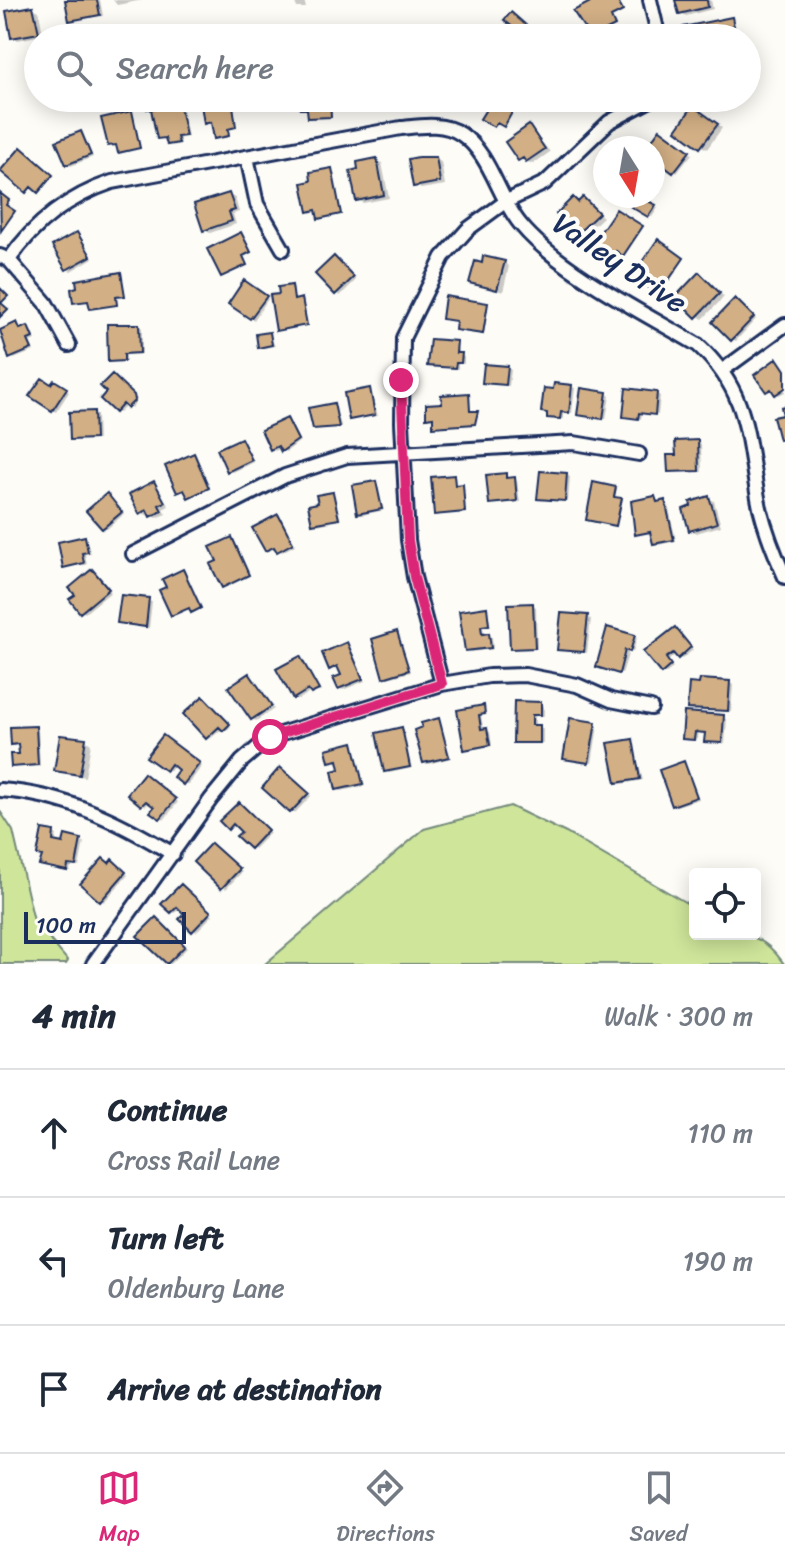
<!DOCTYPE html>
<meta charset="utf-8">
<style>
:root{--surface:#fff;--page:#f6f6f7;--text:#1f2937;--muted:#747a83;--line:#e0e1e3;--accent:#db2777}
body{margin:0;font-family:Sriracha,sans-serif;background:var(--page);color:var(--text)}
.controls{position:absolute;right:24px;bottom:24px;display:grid;overflow:hidden;border-radius:8px;box-shadow:0 4px 20px #0003}
.controls button{width:72px;height:72px;display:grid;place-items:center;padding:0;border:0;border-bottom:2px solid var(--line);background:var(--surface);color:var(--text);font:40px sans-serif}
.compass{position:absolute;left:593px;top:136px;width:72px;height:72px;border-radius:50%;background:var(--surface);box-shadow:0 4px 20px #0003;rotate:169deg}
.scale{position:absolute;left:24px;bottom:20px;width:162px;box-sizing:border-box;padding-left:8px;border:4px solid #1b2f5e;border-top:0;font-size:22px;line-height:28px;white-space:nowrap;color:#1b2f5e;-webkit-text-stroke:6px #fdfcf7;paint-order:stroke}
.stop{position:absolute;width:24px;height:24px;margin:-18px;border:6px solid #db2777;border-radius:50%;background:#fff}
.stop.end{background:#db2777;border-color:#fff;box-shadow:0 2px 8px #0008}
.list{margin:0;padding:0;list-style:none}
h2{display:flex;justify-content:space-between;align-items:center;height:104px;margin:0;padding:0 32px;font-size:34px}
h2 small{font-size:26px;font-weight:400;color:var(--muted)}
.list li{display:grid;grid-template-columns:52px 1fr auto;gap:24px;align-items:center;box-sizing:border-box;height:128px;padding:0 32px;border-top:2px solid var(--line)}
.list b{display:block;font-size:30px;white-space:nowrap}
.list p{margin:0;font-size:26px;white-space:nowrap;color:var(--muted)}
.list em{font-size:26px;font-style:normal;color:var(--muted)}
.icon{flex:none;width:44px;height:44px;fill:none;stroke:currentColor;stroke-width:2;stroke-linecap:round;stroke-linejoin:round}
.map{position:relative;flex:none;width:785px;height:964px;overflow:hidden}
.search{position:absolute;background:var(--surface);box-shadow:0 4px 20px #0003;left:24px;right:24px;top:24px;height:88px;display:flex;align-items:center;gap:20px;box-sizing:border-box;padding:0 28px;border-radius:44px;color:var(--muted);font-size:30px}
.sheet{height:488px;background:var(--surface)}
nav{display:flex;justify-content:space-around;align-items:center;box-sizing:border-box;height:112px;border-top:2px solid var(--line);background:var(--surface);font-size:22px;color:var(--muted)}
nav a{display:grid;justify-items:center;gap:4px}
nav .on{color:var(--accent)}
.map>svg:first-child{display:block}
.green{fill:#cee59a;stroke:#748a7c;stroke-width:2}
.shadow{fill:#0003}
.building{fill:#d2af85;stroke:#1b2f5e;stroke-width:2}
.lines{fill:none;stroke-linecap:round;stroke-linejoin:round}
.minor-casing{stroke:#1b2f5e;stroke-width:18}
.minor{stroke:#fdfcf7;stroke-width:12}
.route{stroke:#db2777;stroke-width:10}
.labels{text-anchor:middle;stroke-width:8;stroke-linejoin:round;paint-order:stroke}
.street-label{font-size:30px;fill:#1b2f5e;stroke:#fdfcf7}
</style>
<div class="map">
<svg width="785" height="964" viewBox="0 0 785 964">
<rect width="100%" height="100%" fill="#fdfcf7"/>
<filter id="ink" filterUnits="userSpaceOnUse"><feTurbulence type="fractalNoise" baseFrequency=".0125" numOctaves="2"/><feDisplacementMap in="SourceGraphic" scale="16" xChannelSelector="R" yChannelSelector="G"/><feConvolveMatrix kernelMatrix="1 2 1 2 8 2 1 2 1" color-interpolation-filters="sRGB"/></filter>
<g filter="url(#ink)">
<path class="green" d="M510,806L566,833L695,908V934C736,934 759,927 784,964H265L424,829Z
M0,811L13,831L34,921L68,961L66,964H0Z"/>
<path class="shadow" d="M78,0H100L103,16L71,19Z
M113,0H143L117,5Z
M294,0H304L306,8H297Z
M677,0H711L713,9L686,16L681,13Z
M33,8L39,11L43,35L18,40L13,37Z
M148,98H159L161,109L182,107L188,137L180,138L181,144L172,146L168,139L159,138Z
M699,112L722,128L707,149L701,146Z
M529,127L550,152L533,164L520,159Z
M661,132L692,154L677,173L653,155V148H648Z
M81,133L93,157L71,166L68,164Z
M435,159L441,162L445,185L421,189L415,186Z
M376,160L382,163L389,198L363,203L358,200Z
M229,195L235,198L239,212L233,214L236,224L210,233L204,230Z
M640,197L658,208L652,217L634,206Z
M584,199L603,217L585,234L580,230L576,235L570,232Z
M77,234L93,258L71,271L67,269Z
M337,260L356,280L340,296L318,274Z
M504,263L509,266L503,292L472,282Z
M705,278L724,297L703,319L698,316Z
M245,283L268,299L254,320L230,304Z
M738,303L756,319L736,341L732,339Z
M17,325L22,330H31L35,340L30,342L34,351L14,359L0,332Z
M139,326L142,328V354H126V362L110,361Z
M269,334L275,346L263,348L260,346Z
M456,343L459,355L464,357V364L458,363V369L430,365Z
M778,361L785,369V392L779,395L774,390L767,391Z
M508,368L511,370L509,386L484,382Z
M115,378L137,399L132,408L127,405L119,413L116,411Z
M54,382L69,392L56,412L32,396Z
M571,387L575,388L572,413H563V419L552,418Z
M370,390L378,416L351,419Z
M607,394L610,396L606,419L579,414Z
M657,394L660,396L658,415L642,413L641,419L625,416Z
M334,405L342,428H314Z
M94,413L97,415L98,440L72,439Z
M287,420L300,441L286,452L281,448L275,451L271,449Z
M241,440L254,462L232,472L228,470Z
M698,442L701,444L702,472L670,471L678,457Z
M505,475L517,481L520,502L494,505L491,503Z
M567,475L570,477L568,502L540,498Z
M154,483L169,506L163,509L166,514L157,518L141,513Z
M376,483L384,510L362,515L359,513Z
M333,494L341,520L317,525L314,523L320,505Z
M110,498L124,514L107,529L103,527Z
M655,498L659,504H668L676,541L658,545L653,533L637,534Z
M708,498L714,501L721,526L696,533L691,530Z
M278,517L295,545L282,552L277,548L266,550Z
M85,538L91,553L85,554L87,565L65,566Z
M95,573L111,592L85,613L82,611Z
M123,597L152,602L149,628L119,622Z
M533,605L536,607L537,649H515L512,647Z
M486,609L491,626L483,627L484,636L492,637L493,649L470,652L466,650Z
M587,617L591,619L587,653L559,649Z
M678,631L693,650L682,659L676,654L668,661L673,668L665,674L646,652Z
M397,633L411,672L388,678L385,677Z
M634,637L637,638L633,652L629,651L622,674L602,668Z
M347,644L365,681L343,690L340,688L344,676L340,668H331Z
M300,658L321,692H311L297,700L294,698Z
M249,675L274,709L256,721L253,719Z
M730,683L733,685L731,712L689,708Z
M206,700L231,727L227,731L223,728L210,739L207,737Z
M516,703L544,706V716L535,715V727L543,729V744L515,741Z
M483,707L487,715L481,716L484,731L490,732L492,746L469,750L459,711Z
M686,714L727,719L725,744L706,741L707,733H698L697,740L684,738Z
M439,720L451,758L428,764L424,762Z
M595,724L598,726L592,763L569,760Z
M35,728L38,730L40,766L16,767L13,765L21,756L20,745L13,744Z
M401,729L412,768L389,773L386,771Z
M163,738L202,766L188,785L176,777L181,769L175,765L170,771L149,756Z
M85,740L91,744L85,777L56,770Z
M632,741L643,780L621,784L617,782Z
M352,744L365,786L341,791L338,789L340,762L331,761Z
M684,763L699,799L677,806L674,805Z
M284,772L311,796L295,813L291,811Z
M148,777L178,802L164,820L150,801L146,806L143,804Z
M242,806L270,833L254,849L237,825L229,828Z
M54,833L57,835L55,843L84,842L79,867L71,865L70,871L45,866Z
M215,847L242,872L226,889L223,887Z
M116,864L128,875L104,902L101,900L110,865Z
M184,888L213,915L196,932L180,908L175,913L172,912Z
M160,921L187,948L171,964L167,963Z"/>
<path class="building" d="M65,0H97L100,15L69,21Z
M594,0H617L623,11L611,17L615,26L591,38L573,11Z
M675,0H707L708,7L679,14Z
M33,6L39,33L11,38L6,11Z
M511,12L535,33L531,38H526L504,20Z
M732,17L735,31L726,32L728,38H685L683,27Z
M145,98H157L158,107L147,109Z
M200,98H232L236,127L228,129L229,136L214,139L211,122L204,124Z
M299,98H330L331,117L308,118L307,109H300Z
M357,98H381L383,106L358,109Z
M445,98H470L468,105L457,102L456,106L443,103Z
M484,98H520L504,127L497,123L494,127L480,119L488,106L481,102Z
M179,103L186,136L177,137L179,143L167,145L165,138L157,139L151,109Z
M693,106L718,124L700,148L676,130Z
M132,111L140,148L118,153L116,145L108,146L101,118Z
M529,125L545,149L526,162L523,158L518,161L505,142Z
M660,129L690,151L673,173L653,158V148H646Z
M81,131L91,155L66,165L56,141Z
M21,147L53,175L38,193L31,187L26,193L0,171Z
M418,157H436L440,182L413,187L408,159Z
M377,158L384,195L356,201L350,171L358,169L357,162Z
M332,168L341,214L318,219L316,210L308,212L302,183L311,181L310,172Z
M0,193L9,200L6,205L15,211L1,231Z
M229,193L235,210L229,212L232,221L203,231L194,204Z
M638,196L656,205L648,217L631,207Z
M573,197L578,202L583,197L599,213L579,232L575,228L569,233L556,214Z
M616,209L643,226L623,256L616,251L611,259L591,246Z
M77,232L91,256L66,270L52,246Z
M241,232L251,252L243,256L247,265L221,277L207,249Z
M658,239L684,258L664,287L657,282L652,290L632,276Z
M334,256L354,277L335,295L315,274Z
M483,256L505,261L497,290L469,283L475,261L482,263Z
M121,272L125,296L116,297L117,305L90,309L88,301L73,303L71,289L77,287L76,280Z
M699,272L720,293L696,318L675,297Z
M244,280L267,296L250,319L228,304Z
M292,285L294,300L302,298L307,325L276,331L270,295L279,294L278,287Z
M0,288L8,296L1,303L8,309L0,317Z
M445,296L488,303L483,334L455,330L456,321L442,319Z
M735,298L754,317L731,341L712,322Z
M17,322L20,329L28,326L33,338L28,340L32,349L9,359L0,330Z
M107,324H139L140,353L124,354V361L108,362Z
M270,332L272,345L258,348L256,334Z
M430,339L457,341L456,353H462L461,363H456L455,368L427,366Z
M777,358L785,370V388L775,395L771,389L766,392L754,375Z
M484,364L508,366L506,385L482,383Z
M112,374L134,395L135,400L127,408L123,404L115,413L100,399L106,392L100,386Z
M42,378L51,384L54,380L67,388L52,411L29,396Z
M554,383L572,385L569,413L561,412L560,419L547,418V413L541,412L544,388L553,389Z
M370,388L375,415L349,420L344,393Z
M581,388L607,392L603,419L577,415Z
M626,388L657,392L655,415L639,413L638,419L623,417Z
M469,393L470,411H478L475,424L433,427V417L426,418V404L442,403L441,395Z
M334,403L339,427L313,429L308,408Z
M785,406V438L779,440L773,417L783,415L781,407Z
M94,411L95,439L70,440L69,412Z
M287,418L298,440L281,452L278,446L270,450L261,430Z
M241,438L252,460L227,472L217,449Z
M698,440L699,471L668,472L667,455H676L675,441Z
M194,453L209,488L188,498L184,490L177,493L165,466Z
M540,471L567,473L565,501L537,499Z
M506,473V478L515,477L517,501L489,504L486,475Z
M454,475L455,485L463,484L465,512L434,515L431,477Z
M154,481L165,502L159,505L162,511L150,517L147,510L139,514L129,494Z
M376,481L382,509L357,514L352,485Z
M593,482L616,487L614,497L622,498L616,526L586,520Z
M333,492L339,519L312,524L308,505L318,503L316,495Z
M107,493L122,512L102,529L86,511Z
M655,496L657,502L665,500L674,540L653,544L650,532L635,535L631,501Z
M709,496L717,523L689,531L683,509L691,506L690,502Z
M278,514L293,543L277,552L274,547L265,551L252,528Z
M85,536L88,552L82,553L84,563L63,568L58,542Z
M232,537L249,575L222,588L210,564L217,561L210,547Z
M92,569L109,589L80,613L69,599L75,595L69,588Z
M183,569L201,608L191,613L189,608L171,616L159,590L166,587L162,579Z
M121,595L149,598L146,627L117,623Z
M533,603L535,648L510,649L508,604Z
M487,607L489,625L481,626L482,634L489,633L491,648L465,651L459,611Z
M561,613L588,615L584,652L557,650Z
M607,627L635,635L630,652L625,650L619,674L596,667Z
M675,627L691,647L678,659L673,653L666,658L671,665L661,674L643,652Z
M397,631L409,670L383,678L372,639Z
M347,642L363,679L338,689L333,678L341,675L337,666L329,670L322,653Z
M300,656L319,690L311,694L308,690L293,699L276,669Z
M249,673L272,706L251,720L228,687Z
M700,679L730,681L728,711L687,709L689,683L699,684Z
M203,696L230,724L223,731L219,727L206,739L183,714Z
M514,701L541,702V715H532V725H540V743H513Z
M484,705L485,714L479,715L481,729L487,728L490,745L464,750L457,710Z
M684,712L724,715L722,743L704,742L705,733L695,732L694,740L682,739Z
M439,718L449,757L423,763L414,730L422,727L421,723Z
M570,718L596,722L589,763L563,759Z
M36,726L38,765L11,767L10,754H19L18,744L11,745L10,727Z
M402,727L410,767L384,772L376,733Z
M60,735L86,738L80,775L54,771Z
M163,735L200,763L183,785L173,777L178,770L171,764L166,771L146,757Z
M633,739L640,779L616,783L608,743Z
M353,742L363,784L336,790L332,771L340,769L338,760L329,762L326,749Z
M684,761L697,797L672,806L659,770Z
M280,767L309,793L290,813L262,788Z
M144,773L176,799L160,819L150,812L154,807L146,801L141,806L127,794Z
M239,802L268,830L250,849L236,836L241,832L233,824L228,830L219,821Z
M42,829L54,831L53,841L63,843L65,835L81,839L76,866L68,865L67,871L39,865L42,856L37,855Z
M211,843L240,869L221,889L193,862Z
M103,858L109,863L112,859L126,872L100,902L80,884Z
M181,884L211,912L192,932L179,919L184,914L177,907L171,913L161,904Z
M156,917L185,946L167,964L137,936Z"/>
<g class="lines">
<defs>
<path id="minor" d="M650,0L659,38
M247,157L257,204L283,249
M0,256L9,260L46,303L69,345
M9,260C34,223 70,196 112,182L401,128C421,126 443,122 461,134C491,154 498,198 521,225C559,271 646,314 698,345C752,395 746,441 760,508C766,532 775,555 785,577
M723,370L785,325
M133,554L285,476L347,456L574,443L639,454
M442,684L414,577L408,540L402,422L403,338L443,257L468,229L505,202L545,183L609,122L654,98
M0,790C64,794 118,821 173,854
M93,964L211,799L242,761L270,737L442,684L489,676L525,675L577,685L611,700L651,708"/>
</defs>
<use href="#minor" class="minor-casing"/>
<use href="#minor" class="minor"/>
</g>
</g>
<g class="lines" filter="url(#ink)">
<path class="route" d="M270,737L442,684L414,577L408,540L401,380"/>
</g>
<g class="labels">
<g class="street-label">
<text transform="translate(620 263) rotate(34)" y="10">Valley Drive</text>
</g>
</g>
</svg>
<div class="controls">
<button><svg class="icon" aria-label="locate" viewBox="0 0 24 24"><circle cx="12" cy="12" r="6"/><path d="M12 2v4M12 18v4M2 12h4M18 12h4"/></svg></button>
</div>
<svg class="compass" viewBox="-18 -18 36 36"><path d="M0-13l5 13h-10z" fill="#e53935"/><path d="M0 13l5-13h-10z" fill="#747a83"/></svg>
<div class="scale">100 m</div>
<div class="stop" style="left:270px;top:737px"></div>
<div class="stop end" style="left:401px;top:380px"></div>
<div class="search"><svg class="icon" aria-label="search" viewBox="0 0 24 24"><circle cx="10" cy="10" r="6"/><path d="M15 15l6 6"/></svg>Search here</div>
</div>
<section class="sheet">
<h2>4 min<small>Walk · 300 m</small></h2>
<ul class="list">
<li><svg class="icon" aria-label="ahead" viewBox="0 0 24 24"><path d="M12 20V5M6 11l6-6 6 6"/></svg><div><b>Continue</b><p>Cross Rail Lane</p></div><em>110 m</em></li>
<li><svg class="icon" aria-label="left" viewBox="0 0 24 24"><path d="M17 20v-9H6M10 6l-5 5 5 5"/></svg><div><b>Turn left</b><p>Oldenburg Lane</p></div><em>190 m</em></li>
<li><svg class="icon" aria-label="arrive" viewBox="0 0 24 24"><path d="M6 21V4h12l-3 4 3 4H6"/></svg><div><b>Arrive at destination</b></div></li>
</ul>
</section>
<nav>
<a class="on"><svg class="icon" aria-label="map" viewBox="0 0 24 24"><path d="M3 6l6-2 6 2 6-2v14l-6 2-6-2-6 2zM9 4v14M15 6v14"/></svg>Map</a>
<a><svg class="icon" aria-label="directions" viewBox="0 0 24 24"><path d="M12 3l9 9-9 9-9-9zM9 14v-3h6M13 9l2 2-2 2"/></svg>Directions</a>
<a><svg class="icon" aria-label="saved" viewBox="0 0 24 24"><path d="M7 4h10v16l-5-4-5 4z"/></svg>Saved</a>
</nav>
